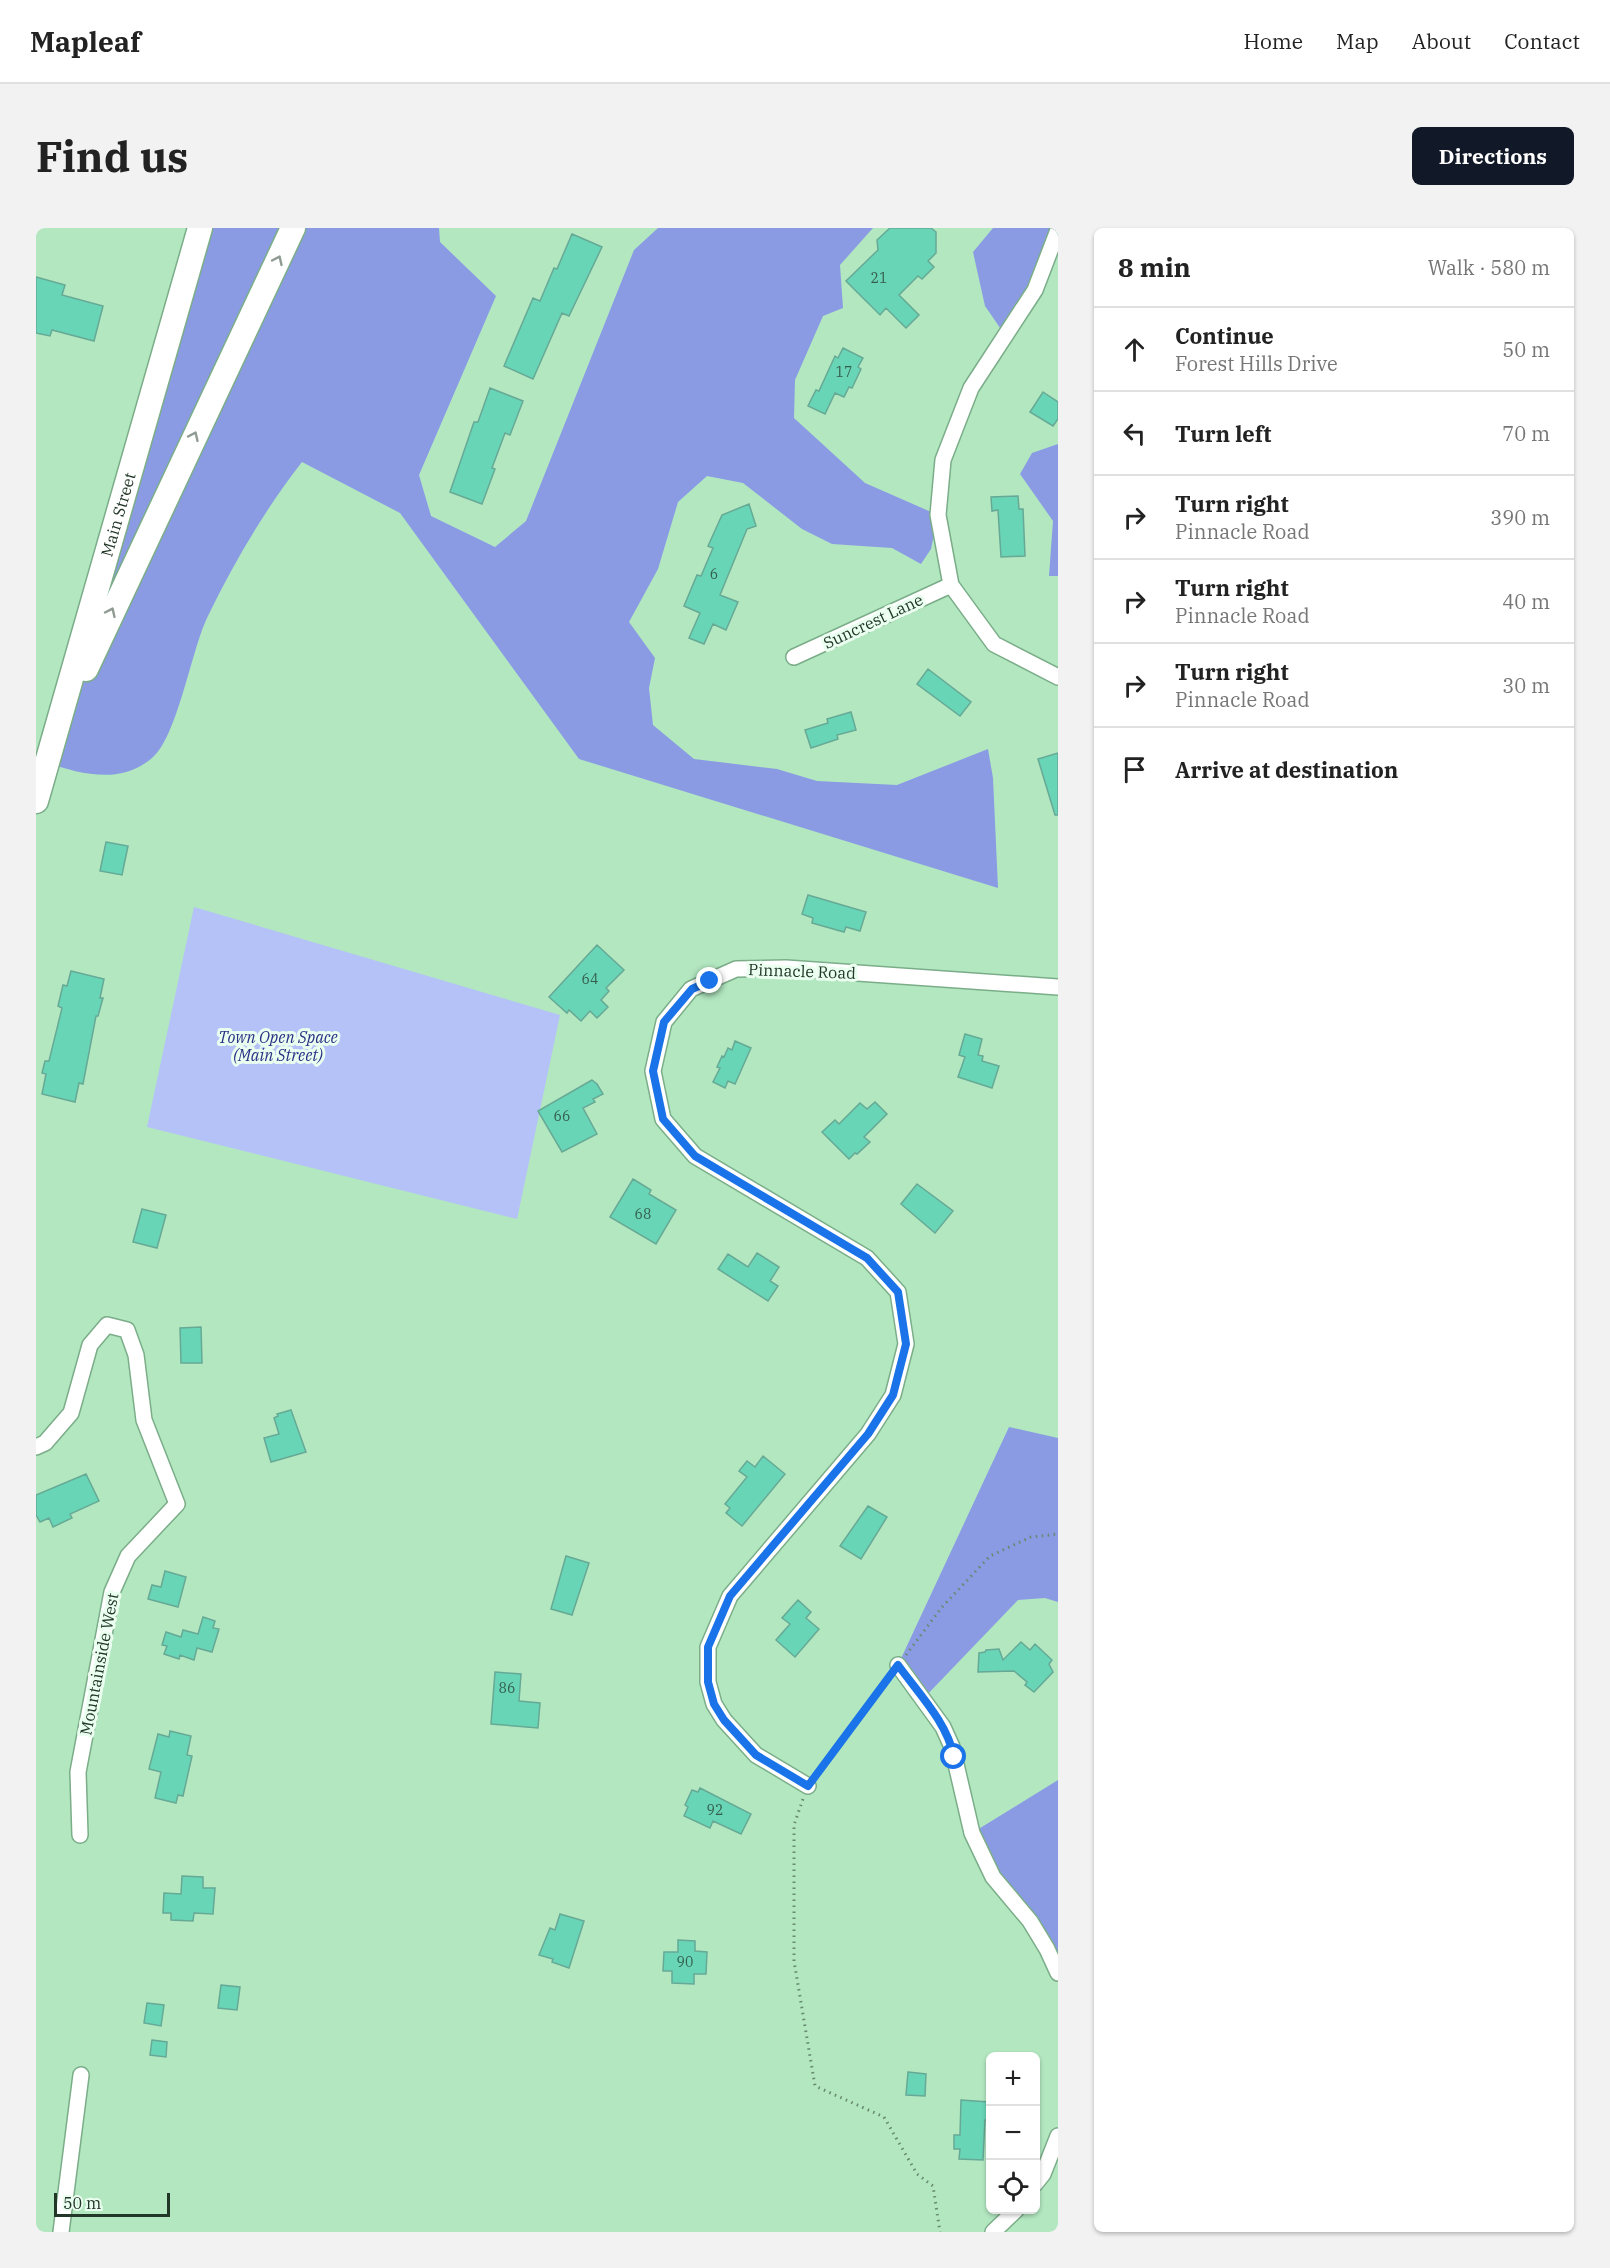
<!DOCTYPE html>
<meta charset="utf-8">
<style>
:root{--surface:#fff;--page:#f2f2f2;--text:#222;--muted:#767676;--line:#e0e0e0;--accent:#111827}
body{margin:0;font-family:"IBM Plex Serif",serif;background:var(--page);color:var(--text)}
.controls{position:absolute;right:18px;bottom:18px;display:grid;overflow:hidden;border-radius:9px;box-shadow:0 2px 4px #0004}
.controls button{width:54px;height:54px;display:grid;place-items:center;padding:0;border:0;border-bottom:2px solid var(--line);background:var(--surface);color:var(--text);font:30px sans-serif}
.scale{position:absolute;left:18px;bottom:15px;width:116px;box-sizing:border-box;padding-left:6px;border:3px solid #223728;border-top:0;font-size:16px;line-height:21px;white-space:nowrap;color:#223728;-webkit-text-stroke:4px #eaffef;paint-order:stroke}
.stop{position:absolute;width:18px;height:18px;margin:-14px;border:4px solid #1a73e8;border-radius:50%;background:#fff}
.stop.end{background:#1a73e8;border-color:#fff;box-shadow:0 2px 6px #0008}
.list{margin:0;padding:0;list-style:none}
h2{display:flex;justify-content:space-between;align-items:center;height:78px;margin:0;padding:0 24px;font-size:26px}
h2 small{font-size:20px;font-weight:400;color:var(--muted)}
.list li{display:grid;grid-template-columns:39px 1fr auto;gap:18px;align-items:center;box-sizing:border-box;height:84px;padding:0 24px;border-top:2px solid var(--line)}
.list b{display:block;font-size:22px;white-space:nowrap}
.list p{margin:0;font-size:20px;white-space:nowrap;color:var(--muted)}
.list em{font-size:20px;font-style:normal;color:var(--muted)}
.icon{flex:none;width:33px;height:33px;fill:none;stroke:currentColor;stroke-width:2;stroke-linecap:round;stroke-linejoin:round}
.map{position:relative;flex:none;width:1022px;height:2004px;overflow:hidden;border-radius:9px}
header{display:flex;align-items:center;gap:36px;box-sizing:border-box;height:84px;padding:0 30px;background:var(--surface);border-bottom:2px solid var(--line)}
header strong{font-size:28px}
nav{display:flex;gap:33px;margin-inline-start:auto;font-size:21px}
.intro{display:flex;align-items:center;justify-content:space-between;box-sizing:border-box;height:144px;padding:0 36px}
h1{margin:0;font-size:42px}
.button{padding:15px 27px;border-radius:9px;background:var(--accent);color:#fff;font-size:21px;font-weight:700}
main{display:flex;gap:36px;padding:0 36px}
aside{flex:1;background:var(--surface);border-radius:9px;box-shadow:0 2px 4px #0004}
.map>svg:first-child{display:block}
.green{fill:#b4c2f8}
.forest{fill:#8a9be4}
.building{fill:#69d5b7;stroke:#66a995;stroke-width:1.5}
.lines{fill:none;stroke-linecap:round;stroke-linejoin:round}
.minor-casing{stroke:#7bad89;stroke-width:18}
.trunk-casing{stroke:#7bad89;stroke-width:27}
.path{stroke:#668b70;stroke-width:3;stroke-dasharray:1.5 4.5;stroke-linecap:butt}
.minor{stroke:#fff;stroke-width:15}
.trunk{stroke:#fff;stroke-width:24}
.oneway{stroke:#909b94}
.route{stroke:#1a73e8;stroke-width:8}
.labels{text-anchor:middle;stroke-width:6;stroke-linejoin:round;paint-order:stroke}
.number-label{font-size:14px;fill:#345e4c}
.street-label{font-size:16px;fill:#223728;stroke:#eaffef}
.park-label{font-size:16px;font-style:italic;fill:#293185;stroke:#eaffef}
</style>
<header>
<strong>Mapleaf</strong>
<nav><a>Home</a><a>Map</a><a>About</a><a>Contact</a></nav>
</header>
<div class="intro"><h1>Find us</h1><a class="button">Directions</a></div>
<main>
<div class="map">
<svg width="1022" height="2004" viewBox="0 0 1022 2004">
<rect width="100%" height="100%" fill="#b2e7c0"/>
<path class="green" d="M158,679L524,787L481,991L111,899Z"/>
<path class="forest" d="M164,0H403L404,14L460,68L383,247L395,288L459,319L490,293L598,22L622,0H837L804,37L807,80L787,88L759,152L758,190L829,255L902,287L895,321L885,336L856,320L796,316L766,301L707,255L671,248L642,274L622,341L593,394L619,430L613,460L617,497L658,531L741,541L781,553L861,557L952,521L957,550L962,660L543,531L364,285L266,234C228,283 198,334 171,390C155,424 141,510 116,530C84,557 46,546 11,535Z
M957,0H1022L969,107L949,78L937,24Z
M1022,216V348H1013L1017,293L984,246L996,225Z
M973,1199L1022,1210V1374L1009,1370L982,1372L887,1471L862,1437Z
M1022,1552V1745L936,1605Z"/>
<path class="building" d="M854,0H895L900,4V25L892,33L898,39L886,51L882,48L863,67L883,87L870,100L850,80L844,87L810,53L842,22L841,12Z
M536,6L566,19L533,88L526,85L497,151L468,138L497,70L504,73L518,40L521,41Z
M0,49L29,57L26,67L67,78L58,113L16,102L14,108L0,105Z
M807,120L827,130L822,139L825,141L816,160L813,159L808,169L799,165L789,186L772,178L780,162L783,163L799,128L802,130Z
M454,160L487,173L474,207L469,205L456,240L459,241L446,276L414,264L438,194H442Z
M1007,164L1022,174V191L1017,198L994,184Z
M982,268L983,281H987L989,328L965,329L962,282L956,283L955,269Z
M713,276L720,298L711,301L684,367L702,374L690,402L677,396L668,416L653,410L664,385L648,378L661,347L665,348L677,320L672,318L686,287Z
M892,441L935,474L924,488L881,456Z
M815,484L820,502L801,507L802,511L775,520L769,502L792,495L791,491Z
M1022,525V587H1019L1002,531Z
M70,614L92,618L86,647L64,643Z
M772,667L830,684L824,703L810,699L808,704L776,695L777,690L766,686Z
M561,717L588,742L570,760L573,763L565,772L572,779L561,790L554,783L545,793L533,782L531,785L513,769Z
M35,743L68,751L64,770H67L62,788H60L47,856L43,855L39,874L6,866L10,846L6,845L9,833H13L26,780L22,778L27,757L31,758Z
M929,806L946,811L942,827L947,828L946,833L963,838L956,860L922,849L929,829L923,827Z
M699,813L715,820L699,856L692,853L689,860L677,854L684,840L681,839L686,828L688,829L692,820L696,822Z
M556,852L561,856L567,866L557,871L559,874L547,880L561,906L526,924L502,883Z
M839,874L851,886L828,909L834,914L821,926L819,925L813,931L786,904L799,892L803,896L824,875L831,881Z
M597,951L615,962L613,966L640,982L620,1016L574,989Z
M881,956L917,983L899,1005L865,976Z
M106,981L130,987L121,1020L97,1014Z
M721,1025L743,1039L734,1053L742,1058L732,1073L682,1041L692,1026L712,1039Z
M165,1099L166,1135H145L144,1100Z
M255,1182L270,1224L235,1234L228,1210L243,1206L238,1190L242,1188L241,1186Z
M727,1228L749,1246L706,1298L690,1285L694,1280L689,1276L711,1249L703,1243L711,1233L719,1239Z
M50,1246L63,1273L34,1286L36,1290L17,1299L13,1290L4,1294L0,1287V1267Z
M832,1278L851,1289L825,1331L804,1318Z
M530,1328L553,1335L536,1387L515,1381Z
M129,1343L150,1349L142,1379L112,1371L116,1357L125,1359Z
M762,1372L775,1384L770,1390L783,1401L759,1429L740,1412L754,1396L746,1390Z
M167,1389L179,1393L177,1400L183,1401L176,1424L161,1420L158,1432L144,1427L143,1431L128,1426L131,1418L126,1417L130,1404L145,1409L147,1402L162,1406Z
M985,1414L994,1422L999,1416L1016,1432L1013,1436L1017,1444L998,1464L989,1457L991,1454L978,1443L942,1444L943,1425L949,1424L950,1422L963,1421L967,1432Z
M459,1444L485,1446L483,1473L504,1475L502,1500L455,1496Z
M134,1503L155,1508L151,1527L156,1528L147,1568L142,1567L140,1575L119,1570L125,1544L113,1541L122,1506L133,1509Z
M664,1560L715,1586L705,1606L677,1593L674,1600L648,1588L652,1579L649,1577L656,1562L662,1564Z
M146,1648L167,1649V1660H179L177,1686L158,1685L157,1693L135,1692V1685H127L128,1665L145,1666Z
M524,1686L548,1693L533,1740L516,1734L517,1731L503,1727L514,1700L519,1702Z
M642,1712L659,1713V1723L671,1724L670,1746H658V1756L636,1755V1743H627L628,1724H642Z
M185,1757L204,1759L201,1782L182,1780Z
M111,1775L128,1777L125,1798L108,1795Z
M116,1812L131,1814L130,1829L114,1827Z
M872,1844L890,1846L889,1868L870,1867Z
M925,1872L953,1874L952,1892H949L947,1932L923,1931L924,1921H918V1907H924Z"/>
<g class="lines">
<defs>
<path id="minor" d="M1022,2L999,62L935,160L907,232L902,287L915,357L958,416L1022,449
M758,429L915,357
M0,1219L9,1215L35,1185L54,1117L71,1097L91,1102L100,1127L108,1192L141,1276L92,1328L76,1364L42,1544L44,1607
M862,1437L907,1499L916,1519L936,1605L957,1649L994,1693L1011,1721L1022,1745
M772,1558L720,1527L688,1492L678,1476L672,1454V1419L694,1368L832,1206L857,1167L870,1116L862,1064L831,1030L659,928L627,891L617,843L628,794L655,761L700,741L750,740L1022,759
M999,1956L1007,1946L1022,1908
M25,2004L45,1847
M957,2004L980,1982"/>
<g id="trunk">
<path d="M50,441L257,0"/>
<path id="s1" d="M0,573L164,0"/>
</g>
</defs>
<use href="#minor" class="minor-casing"/>
<use href="#trunk" class="trunk-casing"/>
<path class="path" d="M870,1427L906,1379L954,1328L995,1309L1022,1306
M780,1547L853,1449
M767,1571L758,1597V1733L779,1858L848,1889L881,1946L897,1958L904,2004"/>
<use href="#minor" class="minor"/>
<use href="#trunk" class="trunk"/>
</g>
<defs><path id="oneway-chevron" d="M-2-3.5L2.5 0L-2 3.5" fill="none" stroke-width="1.6" stroke-linecap="round" stroke-linejoin="round" transform="scale(1.5)"/></defs>
<g class="oneway">
<use href="#oneway-chevron" transform="translate(242 32) rotate(-65)"/>
<use href="#oneway-chevron" transform="translate(158 208) rotate(-65)"/>
<use href="#oneway-chevron" transform="translate(75 384) rotate(-65)"/>
</g>
<g class="lines">
<path class="route" d="M674,753L656,761L628,794L617,843L627,891L659,928L831,1030L862,1064L870,1116L857,1167L832,1206L694,1368L672,1419V1454L678,1476L688,1492L720,1527L772,1558L862,1437C882,1465 911,1494 918,1529"/>
</g>
<g class="labels">
<g class="number-label">
<text x="843" y="55">21</text>
<text x="808" y="149">17</text>
<text x="678" y="351">6</text>
<text x="554" y="756">64</text>
<text x="526" y="893">66</text>
<text x="607" y="991">68</text>
<text x="471" y="1465">86</text>
<text x="679" y="1587">92</text>
<text x="649" y="1739">90</text>
</g>
<g class="street-label">
<text dy="6" stroke="none"><textPath href="#s1" startOffset="298">Main Street</textPath></text>
<text transform="translate(837 393) rotate(-25)" y="6">Suncrest Lane</text>
<text transform="translate(766 743) rotate(2)" y="6">Pinnacle Road</text>
<text transform="translate(63 1436) rotate(-79)" y="6">Mountainside West</text>
</g>
<g class="park-label">
<text x="242" y="815">Town Open Space<tspan x="242" dy="18">(Main Street)</tspan></text>
</g>
</g>
</svg>
<div class="controls">
<button>+</button>
<button>−</button>
<button><svg class="icon" aria-label="locate" viewBox="0 0 24 24"><circle cx="12" cy="12" r="6"/><path d="M12 2v4M12 18v4M2 12h4M18 12h4"/></svg></button>
</div>
<div class="scale">50 m</div>
<div class="stop" style="left:918px;top:1529px"></div>
<div class="stop end" style="left:674px;top:753px"></div>
</div>
<aside>
<h2>8 min<small>Walk · 580 m</small></h2>
<ul class="list">
<li><svg class="icon" aria-label="ahead" viewBox="0 0 24 24"><path d="M12 20V5M6 11l6-6 6 6"/></svg><div><b>Continue</b><p>Forest Hills Drive</p></div><em>50 m</em></li>
<li><svg class="icon" aria-label="left" viewBox="0 0 24 24"><path d="M17 20v-9H6M10 6l-5 5 5 5"/></svg><div><b>Turn left</b></div><em>70 m</em></li>
<li><svg class="icon" aria-label="right" viewBox="0 0 24 24"><path d="M7 20v-9h11M14 6l5 5-5 5"/></svg><div><b>Turn right</b><p>Pinnacle Road</p></div><em>390 m</em></li>
<li><svg class="icon" aria-label="right" viewBox="0 0 24 24"><path d="M7 20v-9h11M14 6l5 5-5 5"/></svg><div><b>Turn right</b><p>Pinnacle Road</p></div><em>40 m</em></li>
<li><svg class="icon" aria-label="right" viewBox="0 0 24 24"><path d="M7 20v-9h11M14 6l5 5-5 5"/></svg><div><b>Turn right</b><p>Pinnacle Road</p></div><em>30 m</em></li>
<li><svg class="icon" aria-label="arrive" viewBox="0 0 24 24"><path d="M6 21V4h12l-3 4 3 4H6"/></svg><div><b>Arrive at destination</b></div></li>
</ul>
</aside>
</main>
